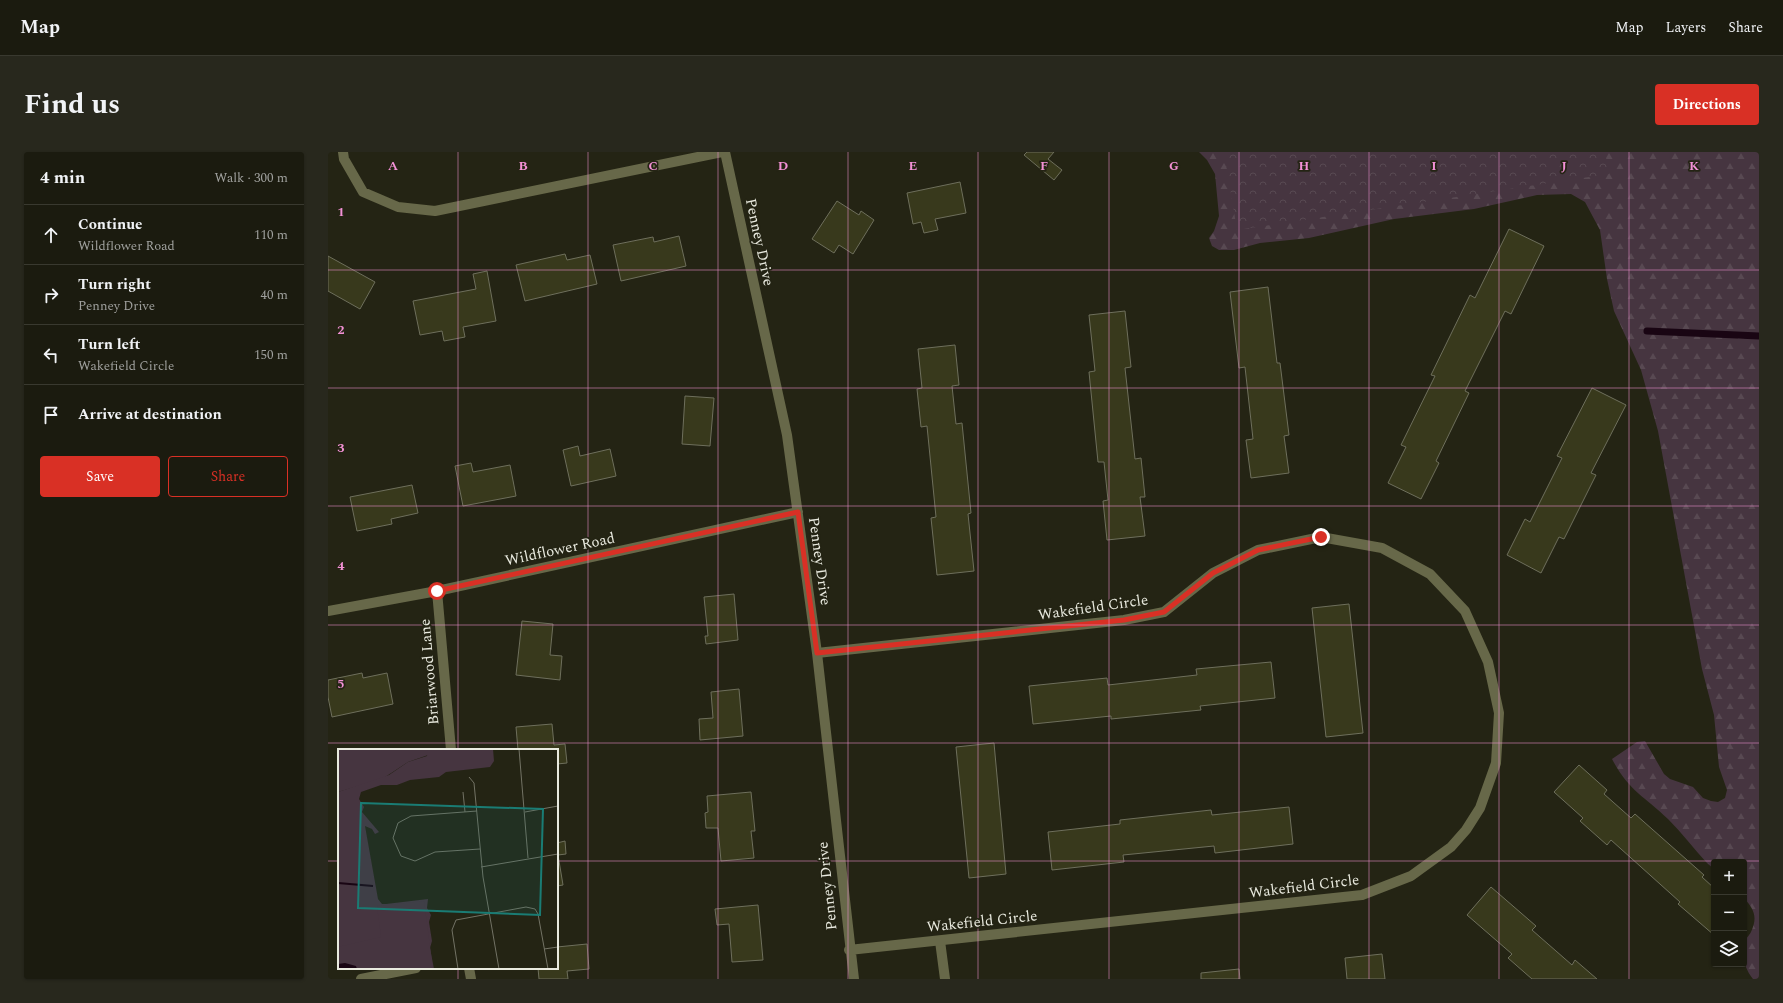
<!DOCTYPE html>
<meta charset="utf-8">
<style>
:root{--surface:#1b1b0f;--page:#28281d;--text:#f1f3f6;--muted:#a0a19e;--line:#39392f;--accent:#d93025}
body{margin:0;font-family:Spectral,serif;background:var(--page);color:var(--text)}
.controls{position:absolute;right:12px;bottom:12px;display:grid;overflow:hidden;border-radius:4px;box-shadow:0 1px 3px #0004}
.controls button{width:36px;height:36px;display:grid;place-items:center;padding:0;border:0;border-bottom:1px solid var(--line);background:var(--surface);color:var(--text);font:20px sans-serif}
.stop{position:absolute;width:12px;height:12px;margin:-9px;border:3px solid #d93025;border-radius:50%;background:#fff}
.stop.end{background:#d93025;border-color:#fff;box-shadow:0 1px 4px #0008}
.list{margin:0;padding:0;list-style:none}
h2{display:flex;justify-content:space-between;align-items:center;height:52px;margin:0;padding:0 16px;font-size:17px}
h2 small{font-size:13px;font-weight:400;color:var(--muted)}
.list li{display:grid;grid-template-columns:26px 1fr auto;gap:12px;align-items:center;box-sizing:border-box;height:60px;padding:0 16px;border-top:1px solid var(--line)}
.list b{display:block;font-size:15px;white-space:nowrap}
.list p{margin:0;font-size:13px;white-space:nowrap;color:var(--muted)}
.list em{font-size:13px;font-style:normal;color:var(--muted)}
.actions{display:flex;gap:8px;padding:12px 16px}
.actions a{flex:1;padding:9px 0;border:1px solid var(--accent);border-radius:4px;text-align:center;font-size:14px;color:var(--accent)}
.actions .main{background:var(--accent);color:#fff}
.icon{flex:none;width:22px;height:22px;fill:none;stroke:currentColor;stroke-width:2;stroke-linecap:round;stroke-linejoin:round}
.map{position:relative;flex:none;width:1431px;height:827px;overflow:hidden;border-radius:4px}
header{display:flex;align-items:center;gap:24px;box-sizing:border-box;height:56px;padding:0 20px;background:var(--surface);border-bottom:1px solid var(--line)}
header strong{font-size:19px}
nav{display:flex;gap:22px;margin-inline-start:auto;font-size:14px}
.intro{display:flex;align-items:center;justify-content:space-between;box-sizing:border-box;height:96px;padding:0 24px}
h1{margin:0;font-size:28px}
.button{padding:10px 18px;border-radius:4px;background:var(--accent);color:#fff;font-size:14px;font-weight:700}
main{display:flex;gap:24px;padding:0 24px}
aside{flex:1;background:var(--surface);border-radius:4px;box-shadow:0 1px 3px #0004}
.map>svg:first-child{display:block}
.forest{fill:url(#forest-firs)}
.park{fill:url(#park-crowns)}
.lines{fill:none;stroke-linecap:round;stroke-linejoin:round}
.stream{stroke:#190513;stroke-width:7}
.building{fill:#38391c;stroke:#6e6f5c}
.lane{stroke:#676849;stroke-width:10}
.street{stroke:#676849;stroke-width:10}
.route{stroke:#d93025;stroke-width:5}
.grid{fill:none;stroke:#f391d6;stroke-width:1;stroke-opacity:0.55}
.labels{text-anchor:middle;stroke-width:3.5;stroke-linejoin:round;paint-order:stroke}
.street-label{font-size:15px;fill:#e9eadf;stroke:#242414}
.inset-river{fill:none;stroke:#190513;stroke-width:2}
.inset-road{fill:none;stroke:#737365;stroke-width:1}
.view{fill:#1a7c74;fill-opacity:0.15;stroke:#1a7c74;stroke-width:2}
.inset-edge{fill:none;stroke:#e9eadf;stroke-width:2}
.grid-label{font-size:13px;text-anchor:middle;font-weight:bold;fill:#f391d6;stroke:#242414;stroke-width:3.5;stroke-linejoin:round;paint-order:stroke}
</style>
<header>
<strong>Map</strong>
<nav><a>Map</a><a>Layers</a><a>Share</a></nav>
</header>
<div class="intro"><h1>Find us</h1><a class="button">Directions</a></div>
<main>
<aside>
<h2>4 min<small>Walk · 300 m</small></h2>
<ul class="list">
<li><svg class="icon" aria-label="ahead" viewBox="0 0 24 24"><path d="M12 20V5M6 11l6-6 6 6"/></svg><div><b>Continue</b><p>Wildflower Road</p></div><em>110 m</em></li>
<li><svg class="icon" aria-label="right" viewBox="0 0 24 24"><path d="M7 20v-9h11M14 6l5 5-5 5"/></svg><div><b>Turn right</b><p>Penney Drive</p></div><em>40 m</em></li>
<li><svg class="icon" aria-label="left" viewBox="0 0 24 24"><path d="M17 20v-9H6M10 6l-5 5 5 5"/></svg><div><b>Turn left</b><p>Wakefield Circle</p></div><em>150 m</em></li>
<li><svg class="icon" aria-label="arrive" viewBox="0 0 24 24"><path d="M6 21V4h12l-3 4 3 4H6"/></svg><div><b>Arrive at destination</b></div></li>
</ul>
<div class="actions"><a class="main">Save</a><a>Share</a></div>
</aside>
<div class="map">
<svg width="1431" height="827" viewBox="0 0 1431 827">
<defs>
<pattern id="forest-firs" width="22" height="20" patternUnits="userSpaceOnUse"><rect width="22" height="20" fill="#463540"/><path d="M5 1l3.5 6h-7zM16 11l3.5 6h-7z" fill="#584952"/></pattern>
<pattern id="park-crowns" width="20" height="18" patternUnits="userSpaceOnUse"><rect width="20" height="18" fill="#463540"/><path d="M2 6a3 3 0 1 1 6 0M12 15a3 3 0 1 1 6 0" fill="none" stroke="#584952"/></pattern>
</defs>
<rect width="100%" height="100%" fill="#242414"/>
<path class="forest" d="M871,0H1431V827H1425C1417,817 1413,804 1416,791C1417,787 1421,784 1423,780C1430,765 1426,757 1416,746V710H1386V717L1379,711C1366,697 1354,681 1340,667C1317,645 1300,638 1284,607L1309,590L1317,589L1336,622L1342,627L1365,635L1375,646L1383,649L1390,650L1397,646L1399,638L1391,615L1386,563L1374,517L1330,279L1313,218L1286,159L1279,127L1272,78L1257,50L1243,42L1209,43L1146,57L1066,67L981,86L932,91L906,98H891L884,94L881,86L886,79L891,64L887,22L879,8Z"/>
<path class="park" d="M896,0H1277L1281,22L909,78Z"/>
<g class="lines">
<path class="stream" d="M1319,179L1431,184"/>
</g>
<path class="building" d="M699,0H726L720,7L734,18L726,28L696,3Z
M632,30L638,61L607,67L610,78L596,81L593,70L585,72L579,41Z
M509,49L531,63L533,59L546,68L525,102L511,93L506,101L484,87Z
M1181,77L1216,94L1183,162L1177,159L1137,239L1141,241L1108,309L1111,311L1093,347L1060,331L1078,295L1073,293L1107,224L1103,223L1142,143L1147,146Z
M351,84L358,114L293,129L285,93L325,85L326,90Z
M237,102L239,108L262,103L269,132L197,149L188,113Z
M0,104L47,130L32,157L0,139Z
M159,119L168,169L135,175L137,185L116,189L114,179L92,183L85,149L148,137L145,122Z
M940,135L949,211H952L961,283L956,284L961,321L923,326L918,288L925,287L917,215L911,216L902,140Z
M797,159L803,215L797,216L807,307L813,306L817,345H812L817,384L779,388L775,349L780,348L776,310H770L761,220L767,219L761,163Z
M627,193L631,233L624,234L628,272L634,271L643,361L640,362L646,419L609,423L603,366L608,365L599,274L593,275L589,237L594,236L590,197Z
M1264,236L1298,253L1263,321L1268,323L1236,387L1231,385L1213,421L1179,403L1197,367L1202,370L1234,306L1229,304Z
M357,244L386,246L382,294L354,292Z
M250,294L252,304L282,297L288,324L243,334L235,298Z
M143,311L145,320L182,313L188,344L135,354L127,314Z
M84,333L90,361L63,367L64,372L29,379L22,345Z
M406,442L410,488L378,492L377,484H380L376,445Z
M1021,452L1035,581L998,585L984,456Z
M194,469L225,472L222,503L234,504L232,528L188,523Z
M943,510L947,546L872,554L873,558L783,567V564L705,572L701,534L779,526L780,533L869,523L868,517Z
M34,521L35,526L59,521L65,552L4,565L0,545V528Z
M411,537L415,584L372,588L371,567L385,566L383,540Z
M224,572L226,593L237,592L239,611L229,612V598H190L188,575Z
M666,591L678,722L641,726L628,595Z
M1251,613L1279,638L1276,642L1303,666L1307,662L1376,723L1374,725L1386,736V783L1350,752L1352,750L1283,688L1279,693L1252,669L1255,666L1226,640Z
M423,640L427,679H423L426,706L393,709L390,676H378L377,661L380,660L379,644Z
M961,655L965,692L887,701L886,694L795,703L796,710L724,718L720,680L792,672V668L883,658L884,663Z
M237,689L238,702L230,703L235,733L229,734V691Z
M1163,735L1208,774L1204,778L1244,813L1247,808L1269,827H1204L1180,806L1184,802L1139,763Z
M430,753L435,808L404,810L401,772L389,773L387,757Z
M259,792L261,817L239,819L240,827H211L210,816H229V795Z
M1054,802L1057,827H1019L1017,806Z
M911,817L912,827H873V821Z"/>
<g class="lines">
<path class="lane" d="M612,789L617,827"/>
<path class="street" d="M15,0L16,7L35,40L70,55L107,59L394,0
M397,0L459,283L489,501L526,827
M109,439L123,598
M0,459L109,439L470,360
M489,501L796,468L836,460L885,421L930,398L993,385L1054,396L1102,422L1137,459L1160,510L1171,561L1168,611L1152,656L1138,678L1123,695L1083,724L1034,743L521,798
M141,816L143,827
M33,827L88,816"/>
</g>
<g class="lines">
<path class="route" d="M109,439L470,360L489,501L796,468L836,460L885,421L930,398L993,385"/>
</g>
<path class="grid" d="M130,0V598M260,0V827M390,0V827M520,0V827M650,0V827M781,0V827M911,0V827M1041,0V827M1171,0V827M1301,0V827M0,118H1431M0,236H1431M0,354H1431M0,473H1431M0,591H1431M0,709H11M229,709H1431M130,816V827"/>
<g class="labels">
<g class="street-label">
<text transform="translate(432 90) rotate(78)" y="5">Penney Drive</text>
<text transform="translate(232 397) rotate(-12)" y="5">Wildflower Road</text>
<text transform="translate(492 409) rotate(82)" y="5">Penney Drive</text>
<text transform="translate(765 455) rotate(-8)" y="5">Wakefield Circle</text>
<text transform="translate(101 520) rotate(-95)" y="5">Briarwood Lane</text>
<text transform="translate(499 734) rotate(-96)" y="5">Penney Drive</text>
<text transform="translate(976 734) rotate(-7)" y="5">Wakefield Circle</text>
<text transform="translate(654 769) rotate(-6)" y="5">Wakefield Circle</text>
</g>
</g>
<g transform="translate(10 597)">
<rect width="220" height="220" fill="#242414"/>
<path d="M0,0H90V6L70,13L44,30L0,43Z" fill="#463540"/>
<path d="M90,0H155L156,12L152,18L108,23L101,28L72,31L59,36H43L23,43L21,50L26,58L24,63L41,83L37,85L34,80L27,77L40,150L44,155H48L90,150L89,159L93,166L91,173L94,192L92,199L96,220H19L0,204V43L51,26L70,13L89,7Z" fill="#463540"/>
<path d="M86,152L95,220H0V198L43,188L39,157Z" fill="#463540"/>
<path d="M7,214L18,217L19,220H0V215Z" fill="#190513"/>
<path class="inset-river" d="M0,134L35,137"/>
<path class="inset-road" d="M181,0L190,109M131,28L136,34L145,128L161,220M125,43L127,63M139,62L73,67L60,74L55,89L63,107L77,112L97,103L142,100M187,63L220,57M143,118L220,105M206,200L220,198M120,220L114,181L118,171L188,158L197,160L200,165L210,220"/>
<path class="view" d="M23,54L205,60L202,166L20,159Z"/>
<rect width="220" height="220" class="inset-edge"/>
</g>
<g class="grid-label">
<text x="65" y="18">A</text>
<text x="195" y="18">B</text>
<text x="325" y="18">C</text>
<text x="455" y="18">D</text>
<text x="585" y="18">E</text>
<text x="716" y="18">F</text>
<text x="846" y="18">G</text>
<text x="976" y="18">H</text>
<text x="1106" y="18">I</text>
<text x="1236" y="18">J</text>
<text x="1366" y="18">K</text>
<text x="13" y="64">1</text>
<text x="13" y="182">2</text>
<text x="13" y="300">3</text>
<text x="13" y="418">4</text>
<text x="13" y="536">5</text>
</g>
</svg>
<div class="controls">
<button>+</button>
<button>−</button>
<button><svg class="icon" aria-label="layers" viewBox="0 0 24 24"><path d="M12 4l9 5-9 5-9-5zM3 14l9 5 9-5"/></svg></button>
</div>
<div class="stop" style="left:109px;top:439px"></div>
<div class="stop end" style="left:993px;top:385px"></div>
</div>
</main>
